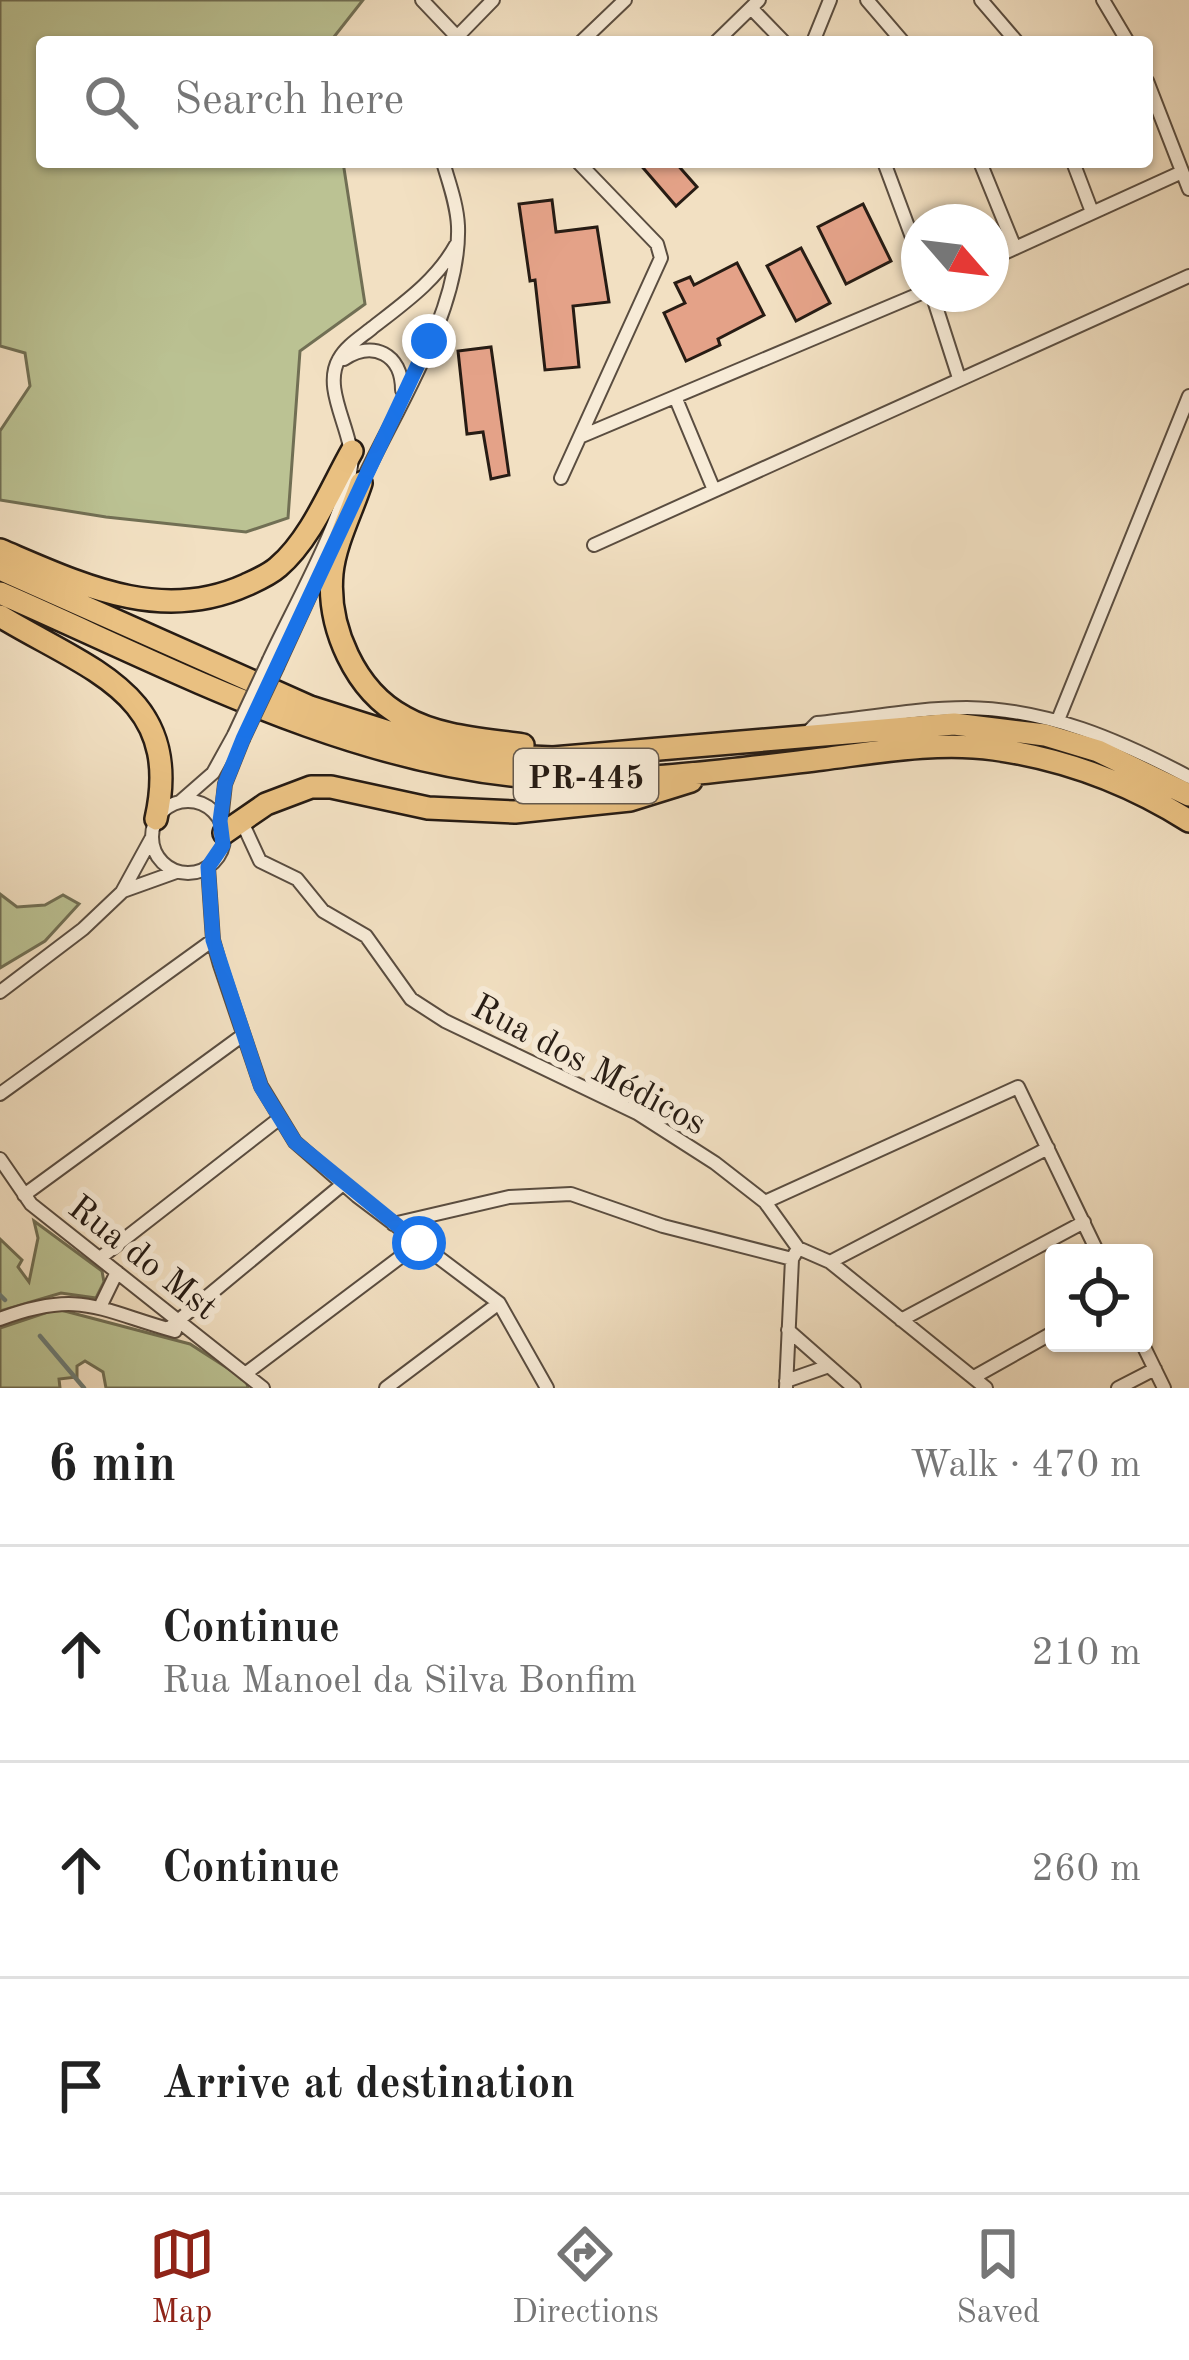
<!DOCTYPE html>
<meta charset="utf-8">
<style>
:root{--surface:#fff;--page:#f6f6f6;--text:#222;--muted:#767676;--line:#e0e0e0;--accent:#8f2418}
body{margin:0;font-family:"Old Standard TT",serif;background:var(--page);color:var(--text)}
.controls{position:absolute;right:36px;bottom:36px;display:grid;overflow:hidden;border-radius:12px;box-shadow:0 3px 9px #0004}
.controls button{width:108px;height:108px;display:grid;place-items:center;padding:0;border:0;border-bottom:3px solid var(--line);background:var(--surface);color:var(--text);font:60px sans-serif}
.compass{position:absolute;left:901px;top:204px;width:108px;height:108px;border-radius:50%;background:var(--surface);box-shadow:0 3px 9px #0004;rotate:118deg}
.stop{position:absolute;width:36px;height:36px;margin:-27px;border:9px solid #1a73e8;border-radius:50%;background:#fff}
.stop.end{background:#1a73e8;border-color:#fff;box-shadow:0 3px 12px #0008}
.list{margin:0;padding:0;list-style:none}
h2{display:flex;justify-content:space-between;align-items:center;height:156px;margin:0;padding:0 48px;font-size:51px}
h2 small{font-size:39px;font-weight:400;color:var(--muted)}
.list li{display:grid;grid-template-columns:78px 1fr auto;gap:36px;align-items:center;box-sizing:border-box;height:216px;padding:0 48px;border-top:3px solid var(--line)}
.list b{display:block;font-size:45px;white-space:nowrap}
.list p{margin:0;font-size:39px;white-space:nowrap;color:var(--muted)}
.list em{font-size:39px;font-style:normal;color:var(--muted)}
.icon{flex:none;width:66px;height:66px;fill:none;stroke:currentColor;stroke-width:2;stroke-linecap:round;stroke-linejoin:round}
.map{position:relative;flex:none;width:1189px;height:1388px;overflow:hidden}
.search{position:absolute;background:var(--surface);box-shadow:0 3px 9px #0004;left:36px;right:36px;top:36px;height:132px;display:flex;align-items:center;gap:30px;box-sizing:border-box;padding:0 42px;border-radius:12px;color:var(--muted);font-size:45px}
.sheet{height:804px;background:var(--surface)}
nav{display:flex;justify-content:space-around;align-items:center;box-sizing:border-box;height:168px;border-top:3px solid var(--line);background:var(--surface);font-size:33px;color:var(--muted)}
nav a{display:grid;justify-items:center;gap:6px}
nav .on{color:var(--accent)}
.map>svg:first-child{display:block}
.green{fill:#bbc293;stroke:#716f54;stroke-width:3}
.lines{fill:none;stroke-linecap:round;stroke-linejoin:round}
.stream{stroke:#6d7c76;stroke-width:4.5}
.building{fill:#e4a288;stroke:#271c14;stroke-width:3}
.street-casing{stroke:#5a4d40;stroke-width:16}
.highway-casing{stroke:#271c14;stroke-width:26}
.street{stroke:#f7ebd7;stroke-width:12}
.highway{stroke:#e9c081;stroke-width:21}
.street-bridge-casing{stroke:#5a4d40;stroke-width:16;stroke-linecap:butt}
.street-bridge{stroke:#f7ebd7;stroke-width:12}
.route{stroke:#1a73e8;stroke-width:15}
.labels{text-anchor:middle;stroke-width:12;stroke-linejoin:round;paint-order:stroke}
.shield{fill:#f7ebd7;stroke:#655a4e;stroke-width:3}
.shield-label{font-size:33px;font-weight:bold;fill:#271c14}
.street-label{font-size:36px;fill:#271c14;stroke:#f7ebd7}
</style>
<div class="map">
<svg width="1189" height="1388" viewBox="0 0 1189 1388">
<rect width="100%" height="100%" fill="#f2e0c2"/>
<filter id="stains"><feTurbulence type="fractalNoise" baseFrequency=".00167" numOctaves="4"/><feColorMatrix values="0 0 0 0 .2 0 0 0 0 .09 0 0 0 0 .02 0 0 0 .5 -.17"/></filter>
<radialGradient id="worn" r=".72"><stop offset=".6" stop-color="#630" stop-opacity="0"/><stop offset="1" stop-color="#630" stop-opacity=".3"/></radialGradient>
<path class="green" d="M0,0H363L330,42H42V162H343L365,304L300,351L288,518L246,532L106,517L0,500V431L30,386L25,353L0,346Z
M0,894L17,907L45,905L63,895L79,904L45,941L0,968Z
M34,1221L102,1271L104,1282L96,1298L61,1293L0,1311V1239L22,1260L18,1267L29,1282L38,1238Z
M57,1309L190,1344L246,1380L248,1388H106L103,1372L85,1361L77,1366V1377L59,1379L60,1388H0V1328Z"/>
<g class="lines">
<path class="stream" d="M0,1295L5,1300
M40,1336L84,1388"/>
</g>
<path class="building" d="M638,162H675L697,187L676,206Z
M552,200L556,232L597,227L609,302L573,306L579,367L545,370L535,280L530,281L519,204Z
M863,204L891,261L846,284L818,227Z
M801,248L830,303L796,321L767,266Z
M737,263L764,315L718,339L720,345L686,361L664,313L685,303L675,283L690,277L694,285Z
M491,347L509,475L491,479L483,432L467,434L458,351Z"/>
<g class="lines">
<defs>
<path id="street" d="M422,0L462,42
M867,0L903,42
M981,0L1017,42
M1103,0L1128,42
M751,8L784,42
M452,42L493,0
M581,42L625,0
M716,42L759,0
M813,42L830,0
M1147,81L1189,189
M884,162L919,256
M980,162L1015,248
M1073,162L1092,212
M991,259L1182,172
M932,294L959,378
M344,359C373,340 402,354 402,390
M676,399L714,490
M582,436L919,294
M561,478L661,258L657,244L578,162
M360,486C395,410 461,311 458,226C457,204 449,183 443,162
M594,545L1189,276
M269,660C292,610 345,517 351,466C355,433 321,390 339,359C346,346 361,337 372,328C404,303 436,281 456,245
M278,665L329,554
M1058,720L1189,396
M806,734L817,723C866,718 918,708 967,708C1048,709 1119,740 1189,777
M152 837a36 36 0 1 1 72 0a36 36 0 1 1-72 0Z
M181,801L213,773L234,735
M221,820L225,784L243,739
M242,822L260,861L297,879L323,911L366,936L411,999L445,1021L637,1113L715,1163L765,1202L798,1248L830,1262L986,1388
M208,867L213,940L220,965L261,1086L295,1142L357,1196L499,1303L547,1388
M123,891L176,872
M0,992L83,929L122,892L151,839
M0,1094L213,940
M0,1159L31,1204L263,1388
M24,1195L243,1035
M765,1202L1018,1087L1098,1253
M393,1224L509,1197L571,1194L663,1226L792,1259
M100,1258L280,1118
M830,1262L1048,1148
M100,1307L117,1272
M0,1319C80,1289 99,1310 175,1331
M901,1320L1084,1222
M168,1329L343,1184
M788,1330L854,1388
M1142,1343L1164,1388
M245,1374L419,1243
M974,1377L1054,1332
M786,1381L829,1366
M386,1388L499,1303
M786,1388L792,1259L796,1252
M1118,1388L1155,1369"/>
<path id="highway" d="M361,483C352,511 335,543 332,573C327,627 355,691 404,717C439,737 483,739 523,745
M0,550C80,584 160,624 246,585C257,580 269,575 278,567C311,539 331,488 352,451
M0,569L310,707L433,746L485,755L553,758L954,724L1045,735L1098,751L1189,795
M0,593C170,667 343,762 531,777C623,785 731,770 822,759C878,752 938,741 994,749C1065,759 1129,783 1189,821
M0,616C89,670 184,694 156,819
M224,833L266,804L311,787H331L428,808L515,812L630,800L691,781"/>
</defs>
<use href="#street" class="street-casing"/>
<use href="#highway" class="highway-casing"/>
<use href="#street" class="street"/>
<use href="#highway" class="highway"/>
<defs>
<path id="street-bridge" d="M234,735L269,660
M243,739L278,665"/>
</defs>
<use href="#street-bridge" class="street-bridge-casing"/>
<use href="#street-bridge" class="street-bridge"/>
</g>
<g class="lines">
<path class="route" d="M419,1243L295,1142L261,1087L213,940L208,867L223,845L220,821L225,784L243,739L429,341"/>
</g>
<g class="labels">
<rect class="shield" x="514" y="749" width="144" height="54" rx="9"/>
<g class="shield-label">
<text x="586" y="788">PR-445</text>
</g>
<g class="street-label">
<text transform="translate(590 1063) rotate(28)" y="13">Rua dos Médicos</text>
<text transform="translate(144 1256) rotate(38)" y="13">Rua do Mst</text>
</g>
</g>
<rect width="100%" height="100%" filter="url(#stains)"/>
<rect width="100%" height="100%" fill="url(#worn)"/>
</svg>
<div class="controls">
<button><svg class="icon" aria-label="locate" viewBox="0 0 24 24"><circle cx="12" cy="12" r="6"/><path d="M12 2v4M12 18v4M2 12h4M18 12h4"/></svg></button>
</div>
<svg class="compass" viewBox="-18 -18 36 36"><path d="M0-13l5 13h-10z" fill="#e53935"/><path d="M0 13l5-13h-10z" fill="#767676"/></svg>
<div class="stop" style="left:419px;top:1243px"></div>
<div class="stop end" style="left:429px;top:341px"></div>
<div class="search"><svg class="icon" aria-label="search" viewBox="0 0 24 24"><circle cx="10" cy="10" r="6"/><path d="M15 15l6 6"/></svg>Search here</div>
</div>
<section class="sheet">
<h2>6 min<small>Walk · 470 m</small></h2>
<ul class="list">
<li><svg class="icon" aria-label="ahead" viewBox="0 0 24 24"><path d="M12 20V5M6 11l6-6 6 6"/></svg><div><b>Continue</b><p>Rua Manoel da Silva Bonfim</p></div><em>210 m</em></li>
<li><svg class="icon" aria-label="ahead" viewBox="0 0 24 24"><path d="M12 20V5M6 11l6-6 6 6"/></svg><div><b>Continue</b></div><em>260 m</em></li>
<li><svg class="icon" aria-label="arrive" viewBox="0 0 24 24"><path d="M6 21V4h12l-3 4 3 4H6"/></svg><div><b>Arrive at destination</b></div></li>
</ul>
</section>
<nav>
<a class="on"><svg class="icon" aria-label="map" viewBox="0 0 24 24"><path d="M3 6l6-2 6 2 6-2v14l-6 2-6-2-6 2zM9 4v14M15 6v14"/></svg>Map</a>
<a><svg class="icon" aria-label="directions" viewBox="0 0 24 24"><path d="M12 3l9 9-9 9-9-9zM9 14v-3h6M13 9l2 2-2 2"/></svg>Directions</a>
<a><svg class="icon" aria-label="saved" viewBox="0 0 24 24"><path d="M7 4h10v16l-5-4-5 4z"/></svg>Saved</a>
</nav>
